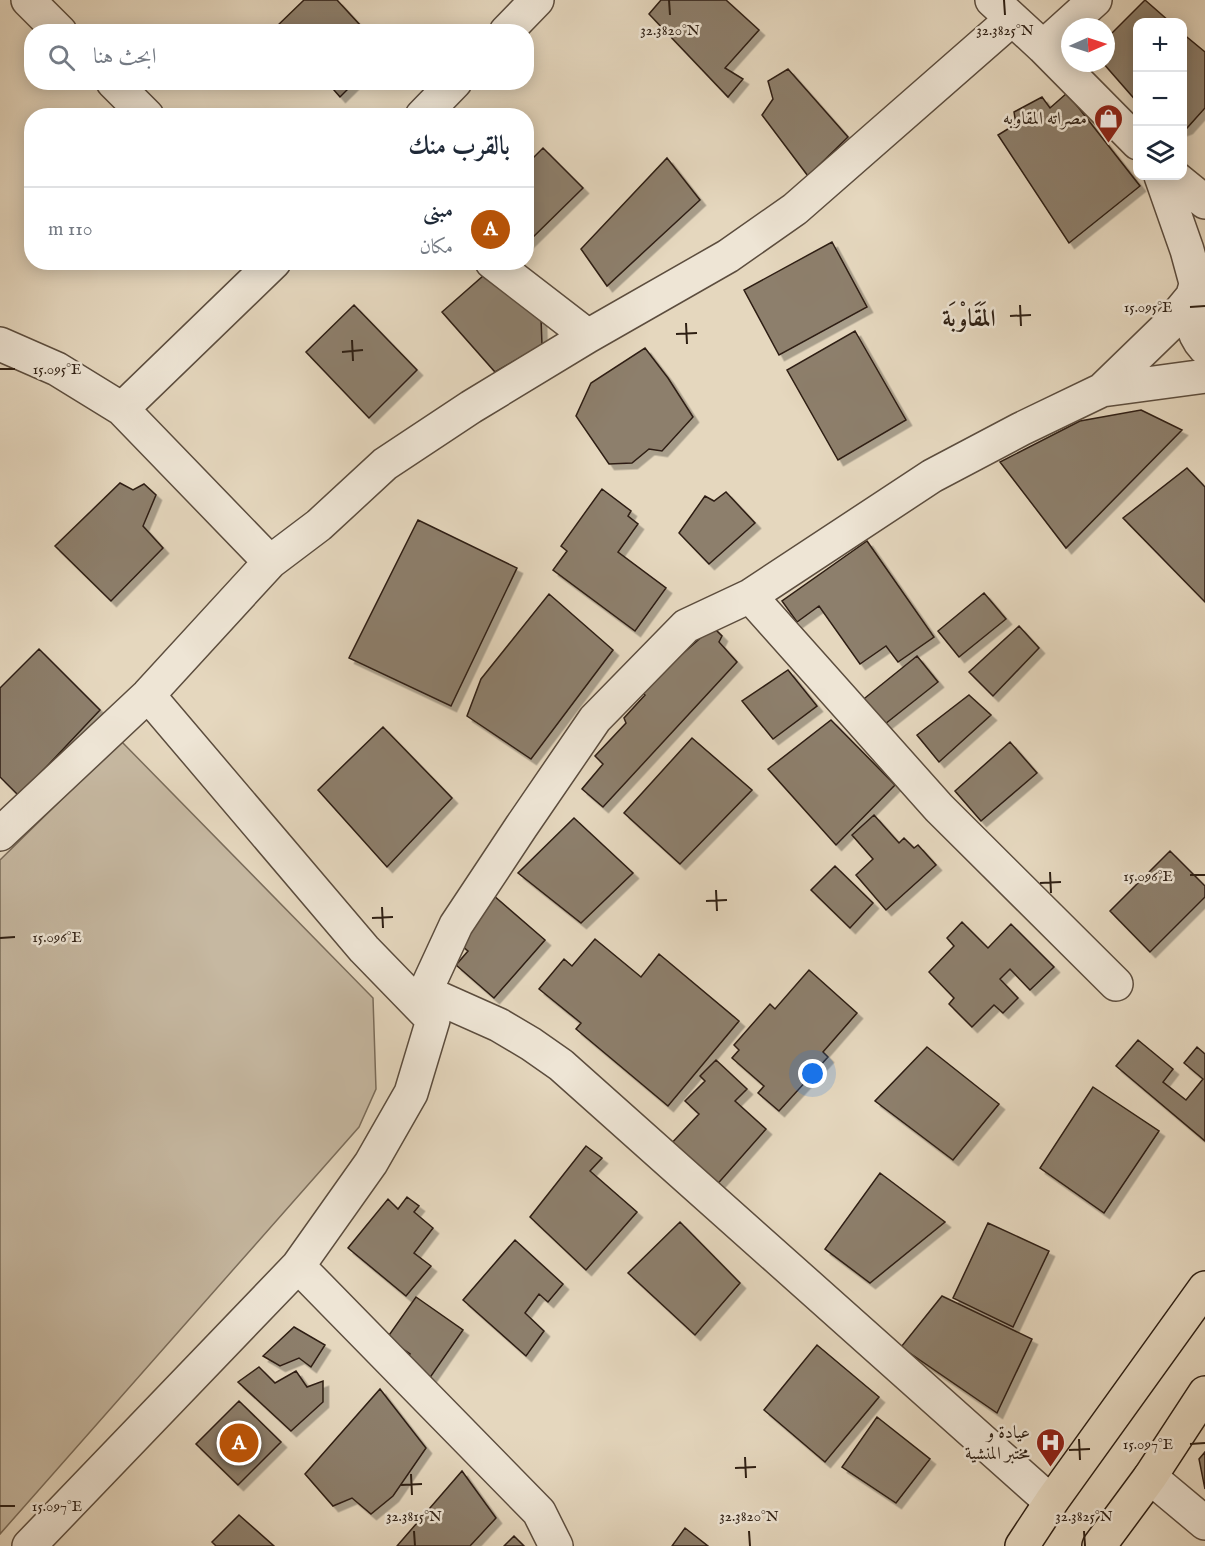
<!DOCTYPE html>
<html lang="ar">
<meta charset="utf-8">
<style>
:root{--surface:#fff;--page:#f6f6f7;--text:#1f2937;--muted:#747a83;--line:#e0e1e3;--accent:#b45309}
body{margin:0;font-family:"IM FELL English",Amiri,serif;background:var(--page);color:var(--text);direction:rtl}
.controls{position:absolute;right:18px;top:18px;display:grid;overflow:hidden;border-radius:12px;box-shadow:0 3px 15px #0003}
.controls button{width:54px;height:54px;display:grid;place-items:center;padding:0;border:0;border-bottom:2px solid var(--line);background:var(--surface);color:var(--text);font:30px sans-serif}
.compass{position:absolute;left:1061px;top:18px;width:54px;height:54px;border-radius:50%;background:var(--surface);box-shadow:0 3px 15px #0003;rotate:87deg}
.you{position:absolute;left:813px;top:1074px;width:21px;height:21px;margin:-15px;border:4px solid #fff;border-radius:50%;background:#1a73e8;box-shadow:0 0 0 9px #1a73e833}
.badge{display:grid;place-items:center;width:39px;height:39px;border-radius:50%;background:var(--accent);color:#fff;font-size:20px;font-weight:700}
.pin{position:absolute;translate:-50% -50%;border:3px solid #fff;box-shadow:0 2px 6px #0006}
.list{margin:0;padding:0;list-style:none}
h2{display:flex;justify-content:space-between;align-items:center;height:78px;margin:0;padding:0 24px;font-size:26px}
h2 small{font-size:20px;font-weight:400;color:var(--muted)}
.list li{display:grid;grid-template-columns:39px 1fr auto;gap:18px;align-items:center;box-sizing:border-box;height:84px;padding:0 24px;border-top:2px solid var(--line)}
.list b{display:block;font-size:22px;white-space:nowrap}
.list p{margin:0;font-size:20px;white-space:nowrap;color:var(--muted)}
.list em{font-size:20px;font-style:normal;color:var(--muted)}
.icon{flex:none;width:33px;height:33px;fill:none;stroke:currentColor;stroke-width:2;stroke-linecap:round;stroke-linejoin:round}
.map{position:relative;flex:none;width:1205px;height:1546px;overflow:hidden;direction:ltr}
.search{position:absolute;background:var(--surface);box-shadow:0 3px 15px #0003;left:24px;top:24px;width:510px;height:66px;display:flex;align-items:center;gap:15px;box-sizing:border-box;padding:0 21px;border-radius:24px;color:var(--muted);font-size:22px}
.panel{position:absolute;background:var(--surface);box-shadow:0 3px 15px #0003;left:24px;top:108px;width:510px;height:162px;border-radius:24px;direction:rtl}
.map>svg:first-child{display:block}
.green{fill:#c6b8a1;stroke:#7a6c5a;stroke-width:1.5}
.building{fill:#8d7f6c;stroke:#2e1f13;stroke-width:1.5;filter:url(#shadow)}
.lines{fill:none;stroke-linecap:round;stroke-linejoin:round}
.minor-casing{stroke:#5c4d3e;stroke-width:36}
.major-casing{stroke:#2e1f13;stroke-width:36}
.minor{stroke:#eee5d5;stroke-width:33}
.major{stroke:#e5d7be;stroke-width:33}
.ticks{fill:none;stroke:#2e1f13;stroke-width:2}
.labels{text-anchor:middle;stroke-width:5;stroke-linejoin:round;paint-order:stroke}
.poi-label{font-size:18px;fill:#2e1f13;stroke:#eee5d5;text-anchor:end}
.district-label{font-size:24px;font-weight:bold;fill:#2e1f13;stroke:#eee5d5}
.ticks-label{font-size:15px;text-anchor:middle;fill:#2e1f13;stroke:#eee5d5;stroke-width:5;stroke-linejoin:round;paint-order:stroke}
</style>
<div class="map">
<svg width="1205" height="1546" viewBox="0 0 1205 1546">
<defs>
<filter id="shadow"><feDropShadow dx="5.5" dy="5.5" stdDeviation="0" flood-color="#0004"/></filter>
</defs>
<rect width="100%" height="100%" fill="#e5d7be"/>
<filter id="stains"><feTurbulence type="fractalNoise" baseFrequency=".00333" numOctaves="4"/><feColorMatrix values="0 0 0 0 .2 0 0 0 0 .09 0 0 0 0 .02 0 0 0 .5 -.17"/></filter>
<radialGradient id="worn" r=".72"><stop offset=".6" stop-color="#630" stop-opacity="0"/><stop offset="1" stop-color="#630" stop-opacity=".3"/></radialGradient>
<path class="green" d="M121,741L373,998L376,1089L359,1127L0,1534V860Z"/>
<path class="building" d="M304,0H337L360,25L357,32H280L276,27Z
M661,0H726L759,30L725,68L743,79L728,97L649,14Z
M1145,0L1170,22H1138V103L1103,63H1106V39Z
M1182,33L1205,52V108L1187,128L1182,130Z
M788,69L848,137L808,176L762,115L773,99L768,81Z
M327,82H355L340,97Z
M1067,93L1140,186L1069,243L998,135L1016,124L1014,112L1042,97L1050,108Z
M543,148L583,188L526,244V165Z
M667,158L700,200L607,286L581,249Z
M832,242L867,307L779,355L744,290Z
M483,276L541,318L542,345L495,372L442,312Z
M354,305L417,370L369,418L306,352Z
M855,331L906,420L838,460L787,370Z
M645,348L668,378L693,417L662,451L649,449L632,463L609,464L576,416L591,383Z
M1141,410L1182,430L1066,548L1000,462L1080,421Z
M1187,468L1205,487V602L1123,518Z
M120,483L133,490L144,484L156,495L143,526L163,548L111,601L55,546Z
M602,489L631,511L628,516L638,524L618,552L666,588L635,631L553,570L567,551L561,546Z
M726,492L755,523L709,564L679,533L705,496L714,501Z
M418,520L517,568L451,706L349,658Z
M867,541L934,637L898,662L886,646L860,664L819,606L797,622L782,601Z
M984,593L1006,619L959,657L938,631Z
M549,594L613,650L531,759L467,716L481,679Z
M1019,626L1039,648L993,696L969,672Z
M713,627L722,636L719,642L737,662L603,807L582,789L603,764L595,756L626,723L624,718L645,695L640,691Z
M39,649L100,710L19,796L0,777V688Z
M917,656L938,682L880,728L860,702Z
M788,670L817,706L773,739L742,701Z
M969,695L991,715L939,762L917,735Z
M831,720L895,785L836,845L768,769Z
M383,727L452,798L387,867L318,790Z
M692,738L752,790L680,864L624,813Z
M1010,742L1037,773L981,821L955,791Z
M874,815L899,843L904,838L914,848L918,845L936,865L886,910L856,875L873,859L852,835Z
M574,818L633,873L581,923L518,873Z
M1170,851L1205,886V897L1150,952L1110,911Z
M835,866L873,903L850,928L811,890Z
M493,895L545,940L494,998L456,965L468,951L454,939Z
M962,922L988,948L1011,924L1054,967L1030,990L1010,969L1000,979L1018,998L1003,1013L994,1005L972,1027L949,1004L954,998L929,972L954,946L947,938Z
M595,939L641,977L659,954L739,1021L668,1106L576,1029L581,1023L539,989L564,959L572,966Z
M809,970L857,1013L823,1052L828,1057L779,1111L758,1093L764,1086L732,1058L739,1050L734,1045L770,1004L775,1009Z
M1138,1040L1173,1069L1163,1082L1186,1100L1203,1079L1184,1063L1197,1047L1205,1054V1141L1116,1066Z
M927,1047L999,1104L953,1160L875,1101Z
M716,1060L747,1089L735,1101L766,1129L714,1188L669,1146L699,1114L685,1101L705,1081L700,1076Z
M1093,1087L1159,1131L1104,1213L1040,1168Z
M586,1146L602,1158L590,1171L637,1212L586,1270L530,1217Z
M880,1173L945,1222L870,1283L825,1249Z
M407,1197L419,1206L414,1212L433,1228L414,1253L431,1266L406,1296L348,1248L388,1199L398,1209Z
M680,1222L740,1283L695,1335L628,1273Z
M988,1223L1049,1251L1013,1327L953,1298Z
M515,1240L563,1284L548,1302L539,1294L525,1313L544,1331L526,1356L463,1300Z
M942,1296L1032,1339L997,1413L901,1347Z
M416,1297L463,1330L429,1379L404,1361L410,1354L387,1338Z
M294,1327L325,1345L311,1367L299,1358L280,1366L263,1356Z
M817,1345L879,1397L825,1462L764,1410Z
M259,1367L275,1383L296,1371L307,1387L323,1381V1402L291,1431L238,1382Z
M380,1389L426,1448L393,1496L371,1514L352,1498L333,1506L305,1474Z
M239,1401L281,1442L238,1485L196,1444Z
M877,1417L930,1459L896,1503L842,1467Z
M1205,1452V1489L1199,1459Z
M462,1471L496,1518L470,1546H397Z
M239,1515L274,1546H216L212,1542Z
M685,1528L708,1546H672Z
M514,1536L524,1546H504Z"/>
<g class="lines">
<defs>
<path id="minor" d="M28,0L60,32
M992,0L1043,47L1138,143
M506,32L537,0
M1043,47L1095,0
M113,82L147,116
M422,116L455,82
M1161,176L1187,250L1196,283
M1173,176L1205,202
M492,262L588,336
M1195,288C1188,309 1190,332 1205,348
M0,344L57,369L122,409L270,562
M1102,390L1205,376
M122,409L274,262
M750,596L939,808L1116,984
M148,695L364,949L433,1020
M0,834L148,695L270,562L319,525L385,464L471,407L588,336L728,256L795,209L1012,19
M425,992L499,1025L531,1044L561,1065L1051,1502
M298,1266L539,1512L556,1546
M1150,1477L1205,1523
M29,1546L298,1266L371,1163L411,1093L433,1020L425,992L456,925L521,827L595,719L686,626L750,596L932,476L1021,429L1102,390L1168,326L1192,297"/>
<path id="major" d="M1022,1546L1051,1502L1205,1288
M1099,1546L1150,1477L1205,1393"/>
</defs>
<use href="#minor" class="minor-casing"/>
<use href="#major" class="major-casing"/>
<use href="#minor" class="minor"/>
<use href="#major" class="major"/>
</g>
<path class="ticks" d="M669,0L670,15M1004,0L1005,15M1020,305L1021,326M1190,307L1205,306M1010,316L1031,315M686,323L687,344M676,334L697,333M352,340L353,361M342,352L363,350M0,369H15M1050,872L1051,893M1190,875H1205M1040,883L1061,882M716,890L717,911M706,901L727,900M382,907L383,928M372,918L393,917M0,938L15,937M1079,1439L1080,1460M1190,1444L1205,1443M1069,1450L1090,1449M745,1457L746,1478M735,1468L756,1467M411,1474L412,1495M401,1485L422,1484M0,1506H15M414,1531L415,1546M749,1531L750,1546M1084,1531L1085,1546"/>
<defs>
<symbol id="shop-pin" viewBox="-11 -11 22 30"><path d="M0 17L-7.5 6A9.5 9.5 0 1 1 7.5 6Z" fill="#8f2418" stroke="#eee5d5"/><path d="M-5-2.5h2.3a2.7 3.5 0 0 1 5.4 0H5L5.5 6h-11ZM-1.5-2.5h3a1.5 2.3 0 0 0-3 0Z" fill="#fff"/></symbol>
<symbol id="hospital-pin" viewBox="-11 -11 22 30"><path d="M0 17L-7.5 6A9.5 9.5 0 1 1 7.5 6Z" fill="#8f2418" stroke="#eee5d5"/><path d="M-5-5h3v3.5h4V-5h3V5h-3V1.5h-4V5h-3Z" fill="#fff"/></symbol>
</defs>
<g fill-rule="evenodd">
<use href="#shop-pin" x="1092" y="102" width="33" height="45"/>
<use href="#hospital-pin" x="1034" y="1426" width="33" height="45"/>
</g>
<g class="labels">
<g class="poi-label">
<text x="1087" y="124">مصراته المقاوبه</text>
<text x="1030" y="1438">عيادة و<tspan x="1030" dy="21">مختبر المنشية</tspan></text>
</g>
<g class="district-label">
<text x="969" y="326">المَقَاوْبَة</text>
</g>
</g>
<g class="ticks-label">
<text x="670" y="35">32.3820°N</text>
<text x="1005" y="35">32.3825°N</text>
<text x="1148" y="312">15.095°E</text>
<text x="57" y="374">15.095°E</text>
<text x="1148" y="881">15.096°E</text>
<text x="57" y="942">15.096°E</text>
<text x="1148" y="1449">15.097°E</text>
<text x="57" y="1511">15.097°E</text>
<text x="414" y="1521">32.3815°N</text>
<text x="749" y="1521">32.3820°N</text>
<text x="1084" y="1521">32.3825°N</text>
</g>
<rect width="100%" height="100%" filter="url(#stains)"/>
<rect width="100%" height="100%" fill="url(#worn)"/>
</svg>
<div class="controls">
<button>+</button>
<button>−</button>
<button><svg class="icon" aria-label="layers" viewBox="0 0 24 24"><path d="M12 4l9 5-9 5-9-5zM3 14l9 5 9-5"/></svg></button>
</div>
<svg class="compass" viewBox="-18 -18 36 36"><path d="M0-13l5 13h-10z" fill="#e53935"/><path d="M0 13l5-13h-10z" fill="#747a83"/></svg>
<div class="you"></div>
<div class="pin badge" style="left:239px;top:1443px">A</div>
<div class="search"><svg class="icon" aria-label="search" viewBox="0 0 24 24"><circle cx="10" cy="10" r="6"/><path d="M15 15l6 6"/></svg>ابحث هنا</div>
<section class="panel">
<h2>بالقرب منك<small></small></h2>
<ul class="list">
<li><span class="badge">A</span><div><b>مبنى</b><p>مكان</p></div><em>110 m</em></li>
</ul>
</section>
</div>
